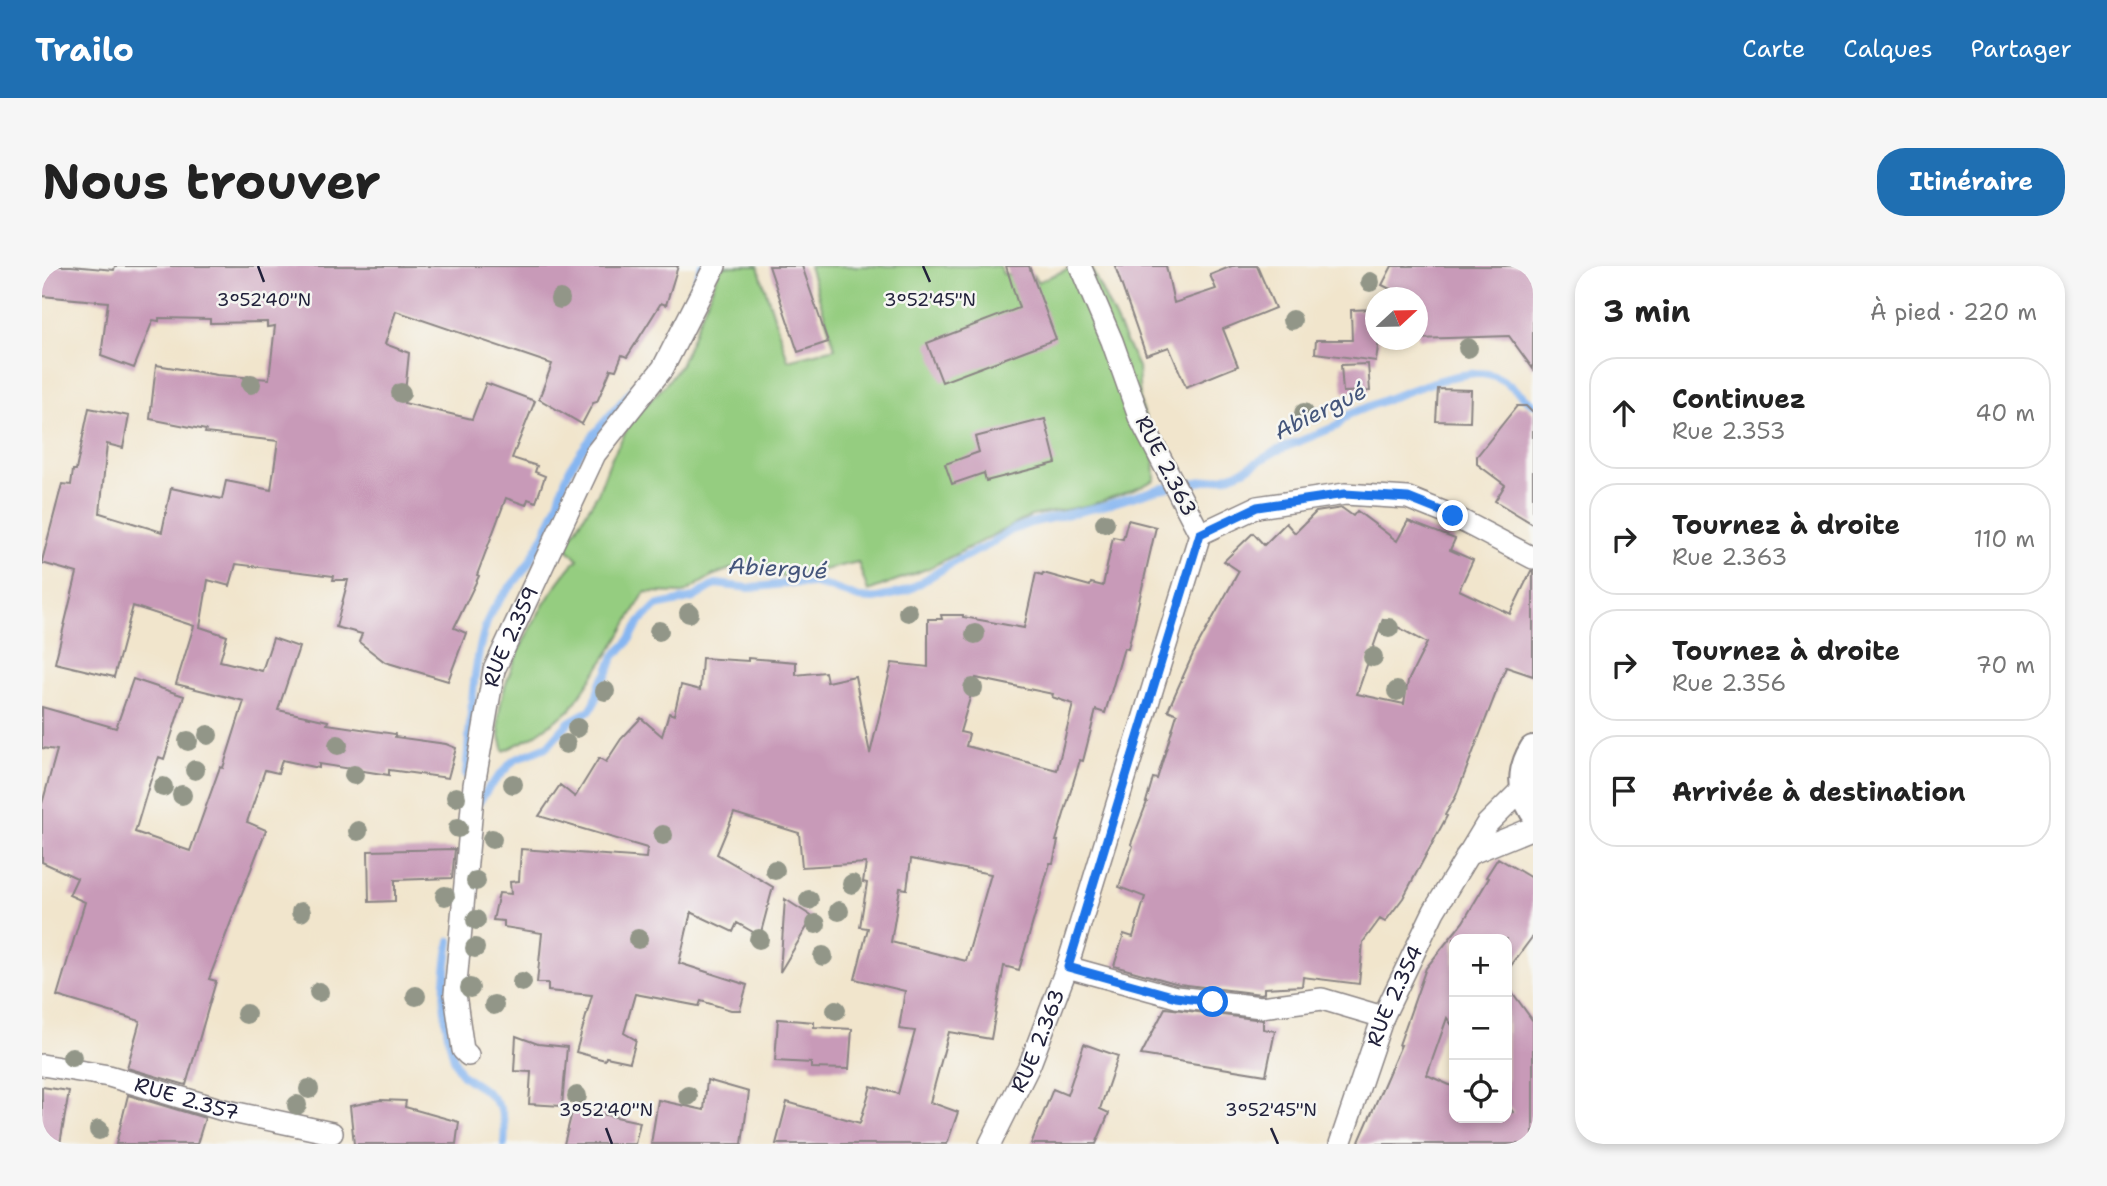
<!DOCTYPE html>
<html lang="fr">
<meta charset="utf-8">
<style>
:root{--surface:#fff;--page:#f6f6f6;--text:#222;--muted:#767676;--line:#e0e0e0;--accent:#1f6fb2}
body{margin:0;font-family:"Shantell Sans",sans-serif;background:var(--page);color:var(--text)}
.controls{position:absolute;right:21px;bottom:21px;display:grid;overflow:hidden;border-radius:14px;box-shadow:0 4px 10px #0003}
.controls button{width:63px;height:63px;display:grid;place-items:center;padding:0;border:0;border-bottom:2px solid var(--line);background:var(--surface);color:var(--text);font:35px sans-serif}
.compass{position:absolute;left:1323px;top:21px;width:63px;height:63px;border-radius:50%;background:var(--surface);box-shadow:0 4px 10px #0003;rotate:68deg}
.stop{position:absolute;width:21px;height:21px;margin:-16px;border:5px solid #1a73e8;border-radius:50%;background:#fff}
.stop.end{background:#1a73e8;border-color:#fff;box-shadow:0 2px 7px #0008}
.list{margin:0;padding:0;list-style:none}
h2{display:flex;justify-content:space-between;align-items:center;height:91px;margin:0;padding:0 28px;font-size:30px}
h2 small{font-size:23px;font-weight:400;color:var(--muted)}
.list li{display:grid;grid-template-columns:46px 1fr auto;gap:21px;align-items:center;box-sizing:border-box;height:112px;margin:0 14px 14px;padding:0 14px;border:2px solid var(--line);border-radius:28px}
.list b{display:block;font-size:26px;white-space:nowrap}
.list p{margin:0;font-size:23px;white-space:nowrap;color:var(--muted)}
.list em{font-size:23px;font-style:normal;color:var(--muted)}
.icon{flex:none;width:38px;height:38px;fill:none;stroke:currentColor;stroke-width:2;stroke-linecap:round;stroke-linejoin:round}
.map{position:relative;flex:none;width:1491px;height:878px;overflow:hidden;border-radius:28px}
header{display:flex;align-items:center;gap:42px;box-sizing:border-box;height:98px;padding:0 35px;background:var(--accent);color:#fff}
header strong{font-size:33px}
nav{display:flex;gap:38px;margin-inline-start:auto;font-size:24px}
.intro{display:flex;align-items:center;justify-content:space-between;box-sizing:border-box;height:168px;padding:0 42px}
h1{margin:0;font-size:49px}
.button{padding:18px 32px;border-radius:28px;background:var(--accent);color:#fff;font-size:24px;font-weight:700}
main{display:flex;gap:42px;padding:0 42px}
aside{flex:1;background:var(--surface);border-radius:28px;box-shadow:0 4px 10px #0003}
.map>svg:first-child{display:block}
.green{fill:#95cd80;stroke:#5c785e;stroke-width:2}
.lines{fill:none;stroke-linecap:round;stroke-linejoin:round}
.stream{stroke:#86b6f1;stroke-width:8}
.building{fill:#c89ab8;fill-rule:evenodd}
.minor-casing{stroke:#8a8484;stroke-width:24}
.tertiary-casing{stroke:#8a8484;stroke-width:30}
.minor{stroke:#fff;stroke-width:21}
.tertiary{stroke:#fff;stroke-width:26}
.tree{fill:#929688}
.route{stroke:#1a73e8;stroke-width:9}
.ticks{fill:none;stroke:#22223b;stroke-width:2.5}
.labels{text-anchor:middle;stroke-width:5;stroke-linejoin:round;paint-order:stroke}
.street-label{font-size:21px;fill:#22223b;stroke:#f6f6f2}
.water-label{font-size:23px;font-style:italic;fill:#45567b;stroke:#f6f6f2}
.ticks-label{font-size:18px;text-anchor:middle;fill:#22223b;stroke:#f6f6f2;stroke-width:5;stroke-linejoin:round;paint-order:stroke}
</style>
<header>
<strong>Trailo</strong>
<nav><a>Carte</a><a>Calques</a><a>Partager</a></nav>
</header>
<div class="intro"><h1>Nous trouver</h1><a class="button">Itinéraire</a></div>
<main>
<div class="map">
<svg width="1491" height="878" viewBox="0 0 1491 878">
<rect width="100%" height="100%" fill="#f6f6f2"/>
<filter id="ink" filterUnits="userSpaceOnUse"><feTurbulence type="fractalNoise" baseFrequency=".0143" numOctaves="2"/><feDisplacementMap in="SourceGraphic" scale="14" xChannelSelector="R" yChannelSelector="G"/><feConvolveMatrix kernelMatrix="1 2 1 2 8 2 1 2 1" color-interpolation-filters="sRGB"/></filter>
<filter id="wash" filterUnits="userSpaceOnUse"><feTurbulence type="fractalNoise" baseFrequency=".00686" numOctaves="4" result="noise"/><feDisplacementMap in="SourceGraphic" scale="28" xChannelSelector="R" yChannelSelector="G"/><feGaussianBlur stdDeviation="1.57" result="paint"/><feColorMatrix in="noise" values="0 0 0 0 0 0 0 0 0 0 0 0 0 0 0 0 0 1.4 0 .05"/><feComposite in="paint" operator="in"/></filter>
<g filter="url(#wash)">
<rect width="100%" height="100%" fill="#f1e5cc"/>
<path class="green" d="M681,0H716L746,94L793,82L767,0H958L961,8L991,9L995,16L1033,0H1048L1096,101L1098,136L1112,177L1113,214L1094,223L1048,239L989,250L887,302L826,325L816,296L746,312L694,301L672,309L642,327L603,326L576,373L528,444L490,471L462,485C460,478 458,471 457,464C452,418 504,325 536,293L525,283L529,271L556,227L569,193L591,152L623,119L639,98L677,5Z"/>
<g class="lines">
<path class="stream" d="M649,26L660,0
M424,509C429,460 429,402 445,356C454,332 476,316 488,295C499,276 508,257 516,237C520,224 524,208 531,197C556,157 592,127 618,88
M437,536L447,521L472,494L506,480L527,456L548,444L553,436L558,417L565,408L572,390L584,379L598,356L614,340L651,332L674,318L708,322L748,317L773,318L790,322L817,332L832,333L858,327L870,322L912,296L947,279L968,265L988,257L1061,240L1117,223L1184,211L1202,204L1234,185L1295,160L1306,149C1339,136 1413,102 1446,108C1462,111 1478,128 1491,138
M408,675C402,713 399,744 409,781C411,790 413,799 418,806C422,812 429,815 435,819C459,835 465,849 462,878"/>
</g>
<g id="blocks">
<path class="building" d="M0,0H29L72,4L73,0H636L624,39L619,37L585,91L580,89L574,104L569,103L555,136L551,137L540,158L497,133L510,98L354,45L343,78L367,87L362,137L430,153L444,117L493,135L470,192L495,200L493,206L503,210L494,236L486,233L484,239L464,232L435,309L437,310L412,362L424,367L406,415L343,396L317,376L320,368L294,361L306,314H291L292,310L194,298L188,320L166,314L158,361L185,370L178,395L220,405L231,372L257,381L236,444L286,455L285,458L353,468V471L404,478L414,482L406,512L347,504V509L277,498V502L240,494L236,507L223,504L205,556L224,564L167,713L174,715L144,819L85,802L98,755L15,730L43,636L27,629L35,612L0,596V538L15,484L0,482V441L74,462L91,413L142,430L122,493L117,491L108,516L93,566L148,585L178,501L181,502L202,435L134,418L152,360L91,340L72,411L13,397L35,307L0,297V295L20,218L29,219L31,204H34L47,142L87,150L81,182L65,178L58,247L120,266L129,222L180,233L184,215L229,224L236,175L163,167L164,164L108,153L114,99L175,109L227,113L233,60L225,61V56L168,57V53L117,52V55L111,54L92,102L59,90L66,36L0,30Z
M727,0H760L786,76L756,86Z
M964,0H987L1014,73L900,116L885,77L977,42Z
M1073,0H1124L1132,37L1174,23L1168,9L1190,0H1215L1233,42L1181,63L1196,100L1144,121L1127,81L1104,89Z
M1350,0H1491V103L1467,70L1376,73V32H1367L1340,19Z
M1334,43V74H1337L1334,95L1273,87L1274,74H1310L1309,44Z
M1326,98L1328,125L1301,126L1299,99Z
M1396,123L1429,124L1428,156L1394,155Z
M1475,140H1484L1491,147V258L1453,235L1463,219L1435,198V190Z
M1003,153L1014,197L944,215L942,207L910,218L903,198L937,186L933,171Z
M1300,242L1311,250L1315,245L1355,275L1366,255L1413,273L1408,284L1431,294L1417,324L1468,348L1489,305H1491V410L1464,401L1414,530L1403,549L1405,550L1361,632L1343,656L1338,653L1321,676L1317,718L1261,711L1260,720L1222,722V727L1219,728L1137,718L1072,700L1082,668L1091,671L1103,631L1077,621L1091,580L1089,578L1105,536H1104L1111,512L1115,513L1135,448L1126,444L1151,388L1197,305L1182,295L1211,267L1222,279L1244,257L1253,267L1274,246ZM1341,353L1385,377L1366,415L1362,438L1315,428Z
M1086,254L1114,261L1086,383L1082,382L1063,447L1054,444L1041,495L1038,494L1014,575H1016L1011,597H1008L977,704L962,700L949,773L907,766L888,836L916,846L905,878H734L745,836L818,857L829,820L856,828L873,765L857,763L863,725L813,713L826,662L818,661L825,617L821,616L824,597L760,601L757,567L692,547L675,588L731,621L718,670L695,657L691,666L649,646L637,697L705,719L698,744H689L659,735L657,740L593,728L582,767L594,774L588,796L564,791L563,794L534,786L550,729L506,725V717H495L500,667L462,661V655L451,654L457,627L469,628L468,616L477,615L479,583L604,592L605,582L497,550L518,519L533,531L557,492L564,496L579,473L599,452L620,470L627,447L632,449L639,419L658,424L660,392L706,395V392L754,396V409L783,406L785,416L813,410L828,488L850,397L886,401V353H900L899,349H921V351L982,362L994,307L1000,309L1001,307L1048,320L1049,317L1061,320L1071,271L1081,273ZM934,412L1011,428L1010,431L1031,438L1015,504L924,480L927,468L918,466ZM869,593L949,608L924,695L849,676L858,622L865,623Z
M413,583L410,612L353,614V635L327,636L326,585Z
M1456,592L1491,613V670L1465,705V673H1412V762L1405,752L1385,809L1412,821V852H1465V844L1472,847L1465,838V719L1491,755V878H1316L1359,779H1357L1384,702L1421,656L1447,612L1444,611Z
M743,633L771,651L738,706Z
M1123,742L1221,754V763L1233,765L1224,809L1099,789Z
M736,753L772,756V761L810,763L807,803L769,802V797L733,795Z
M474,770L496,778L525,781L520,840L487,838L489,806L472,805Z
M1042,778L1076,790L1058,843L1067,847L1054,878H989L1011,823L1025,829Z
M665,814L707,826L700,878H609L616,834L662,844Z
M0,821L27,825L18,878H0Z
M86,829L163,852L155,878H74Z
M338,834L364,835L363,841L417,856L414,878H312L308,840Z
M531,842L598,856L593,878H522Z"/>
</g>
</g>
<g filter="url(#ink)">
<use href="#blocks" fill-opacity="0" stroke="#8a8484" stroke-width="2"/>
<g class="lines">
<defs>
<g id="minor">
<path d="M1158,268L1215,241L1303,228L1366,232L1411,250L1491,292"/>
<path d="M1425,589L1491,562"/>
<path d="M1025,701L1134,731L1219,741L1280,733L1341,751"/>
<path id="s1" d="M426,789L421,784L413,728L432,519L452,404L553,188L621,102L673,0"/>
<path id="s2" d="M0,799L67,810L181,844L290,867"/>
<path id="s3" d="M948,878L988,798L1025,701L1158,268L1097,151L1070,75L1038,0"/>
<path id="s4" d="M1298,878L1341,751L1392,645L1444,559L1481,522"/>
</g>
<path id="tertiary" d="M1491,483C1478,504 1478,524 1491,545"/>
</defs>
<use href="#minor" class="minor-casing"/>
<use href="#tertiary" class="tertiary-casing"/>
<use href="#minor" class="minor"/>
<use href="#tertiary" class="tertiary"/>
</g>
<g class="tree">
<circle cx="1328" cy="16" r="10"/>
<circle cx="518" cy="33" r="10"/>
<circle cx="1250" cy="54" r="10"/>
<circle cx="1426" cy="82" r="10"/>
<circle cx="209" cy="118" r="10"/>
<circle cx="359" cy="127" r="10"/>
<circle cx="1262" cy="147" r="10"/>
<circle cx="1063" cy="257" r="10"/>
<circle cx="866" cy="346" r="10"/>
<circle cx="647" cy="347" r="10"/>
<circle cx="1347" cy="362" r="10"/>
<circle cx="617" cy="365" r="10"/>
<circle cx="933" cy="368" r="10"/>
<circle cx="1331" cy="391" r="10"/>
<circle cx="931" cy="422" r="10"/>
<circle cx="563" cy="425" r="10"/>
<circle cx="1355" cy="425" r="10"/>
<circle cx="535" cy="462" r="10"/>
<circle cx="166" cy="469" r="10"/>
<circle cx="146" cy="475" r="10"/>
<circle cx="524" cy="478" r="10"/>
<circle cx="296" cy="479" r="10"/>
<circle cx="153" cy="504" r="10"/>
<circle cx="312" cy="509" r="10"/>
<circle cx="471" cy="518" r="10"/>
<circle cx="121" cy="521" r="10"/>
<circle cx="140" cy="529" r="10"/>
<circle cx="414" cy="531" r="10"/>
<circle cx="416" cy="562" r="10"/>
<circle cx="316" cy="565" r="10"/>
<circle cx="621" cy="569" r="10"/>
<circle cx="450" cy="573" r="10"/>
<circle cx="733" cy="604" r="10"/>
<circle cx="434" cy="615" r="10"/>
<circle cx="810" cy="618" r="10"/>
<circle cx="403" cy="630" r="10"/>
<circle cx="767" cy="634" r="10"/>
<circle cx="797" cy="645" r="10"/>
<circle cx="259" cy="646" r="10"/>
<circle cx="434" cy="654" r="10"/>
<circle cx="774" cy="658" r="10"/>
<circle cx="596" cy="673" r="10"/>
<circle cx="717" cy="673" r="10"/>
<circle cx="433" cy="682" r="10"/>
<circle cx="781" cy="690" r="10"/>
<circle cx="480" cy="716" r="10"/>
<circle cx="428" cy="722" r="10"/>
<circle cx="277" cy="726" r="10"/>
<circle cx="374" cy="730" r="10"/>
<circle cx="452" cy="739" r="10"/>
<circle cx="794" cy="744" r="10"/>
<circle cx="204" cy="748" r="10"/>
<circle cx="30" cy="791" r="10"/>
<circle cx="267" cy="823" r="10"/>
<circle cx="535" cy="830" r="10"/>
<circle cx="646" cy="830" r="10"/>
<circle cx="255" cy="839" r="10"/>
<circle cx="57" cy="864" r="10"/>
</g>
</g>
<g class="lines" filter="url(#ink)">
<path class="route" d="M1171,736L1134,731L1026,701L1158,268L1215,241L1303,228L1366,232L1411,250"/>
</g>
<path class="ticks" d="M216,0L222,16M881,0L888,16M564,862L570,878M1229,862L1236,878"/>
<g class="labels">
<g class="street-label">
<text transform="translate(1124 200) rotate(63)" y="7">RUE 2.363</text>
<text dy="7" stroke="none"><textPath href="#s1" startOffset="427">RUE 2.359</textPath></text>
<text dy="7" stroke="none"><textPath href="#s4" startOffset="158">RUE 2.354</textPath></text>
<text dy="7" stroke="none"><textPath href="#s3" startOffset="114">RUE 2.363</textPath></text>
<text dy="7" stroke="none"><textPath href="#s2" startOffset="149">RUE 2.357</textPath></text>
</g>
<g class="water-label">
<text transform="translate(1278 145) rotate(-26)" y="8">Abiergué</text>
<text transform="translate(736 302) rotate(3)" y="8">Abiergué</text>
</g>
</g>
<g class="ticks-label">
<text x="222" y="40">3°52'40"N</text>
<text x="888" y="40">3°52'45"N</text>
<text x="564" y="850">3°52'40"N</text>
<text x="1229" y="850">3°52'45"N</text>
</g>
</svg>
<div class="controls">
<button>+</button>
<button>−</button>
<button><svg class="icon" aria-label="locate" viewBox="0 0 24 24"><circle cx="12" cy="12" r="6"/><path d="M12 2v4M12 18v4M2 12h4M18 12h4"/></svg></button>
</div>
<svg class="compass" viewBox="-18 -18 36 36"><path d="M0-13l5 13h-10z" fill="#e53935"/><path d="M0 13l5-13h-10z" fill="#767676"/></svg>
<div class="stop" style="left:1171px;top:736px"></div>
<div class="stop end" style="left:1411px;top:250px"></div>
</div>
<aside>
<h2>3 min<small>À pied · 220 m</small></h2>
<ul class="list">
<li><svg class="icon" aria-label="ahead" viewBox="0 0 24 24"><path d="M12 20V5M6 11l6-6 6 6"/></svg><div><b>Continuez</b><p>Rue 2.353</p></div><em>40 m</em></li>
<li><svg class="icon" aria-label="right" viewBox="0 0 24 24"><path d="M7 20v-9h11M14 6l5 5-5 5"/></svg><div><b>Tournez à droite</b><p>Rue 2.363</p></div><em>110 m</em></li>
<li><svg class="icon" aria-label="right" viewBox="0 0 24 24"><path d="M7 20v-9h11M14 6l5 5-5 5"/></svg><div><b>Tournez à droite</b><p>Rue 2.356</p></div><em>70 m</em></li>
<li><svg class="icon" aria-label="arrive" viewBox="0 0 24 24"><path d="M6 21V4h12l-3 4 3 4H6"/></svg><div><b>Arrivée à destination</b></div></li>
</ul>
</aside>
</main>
